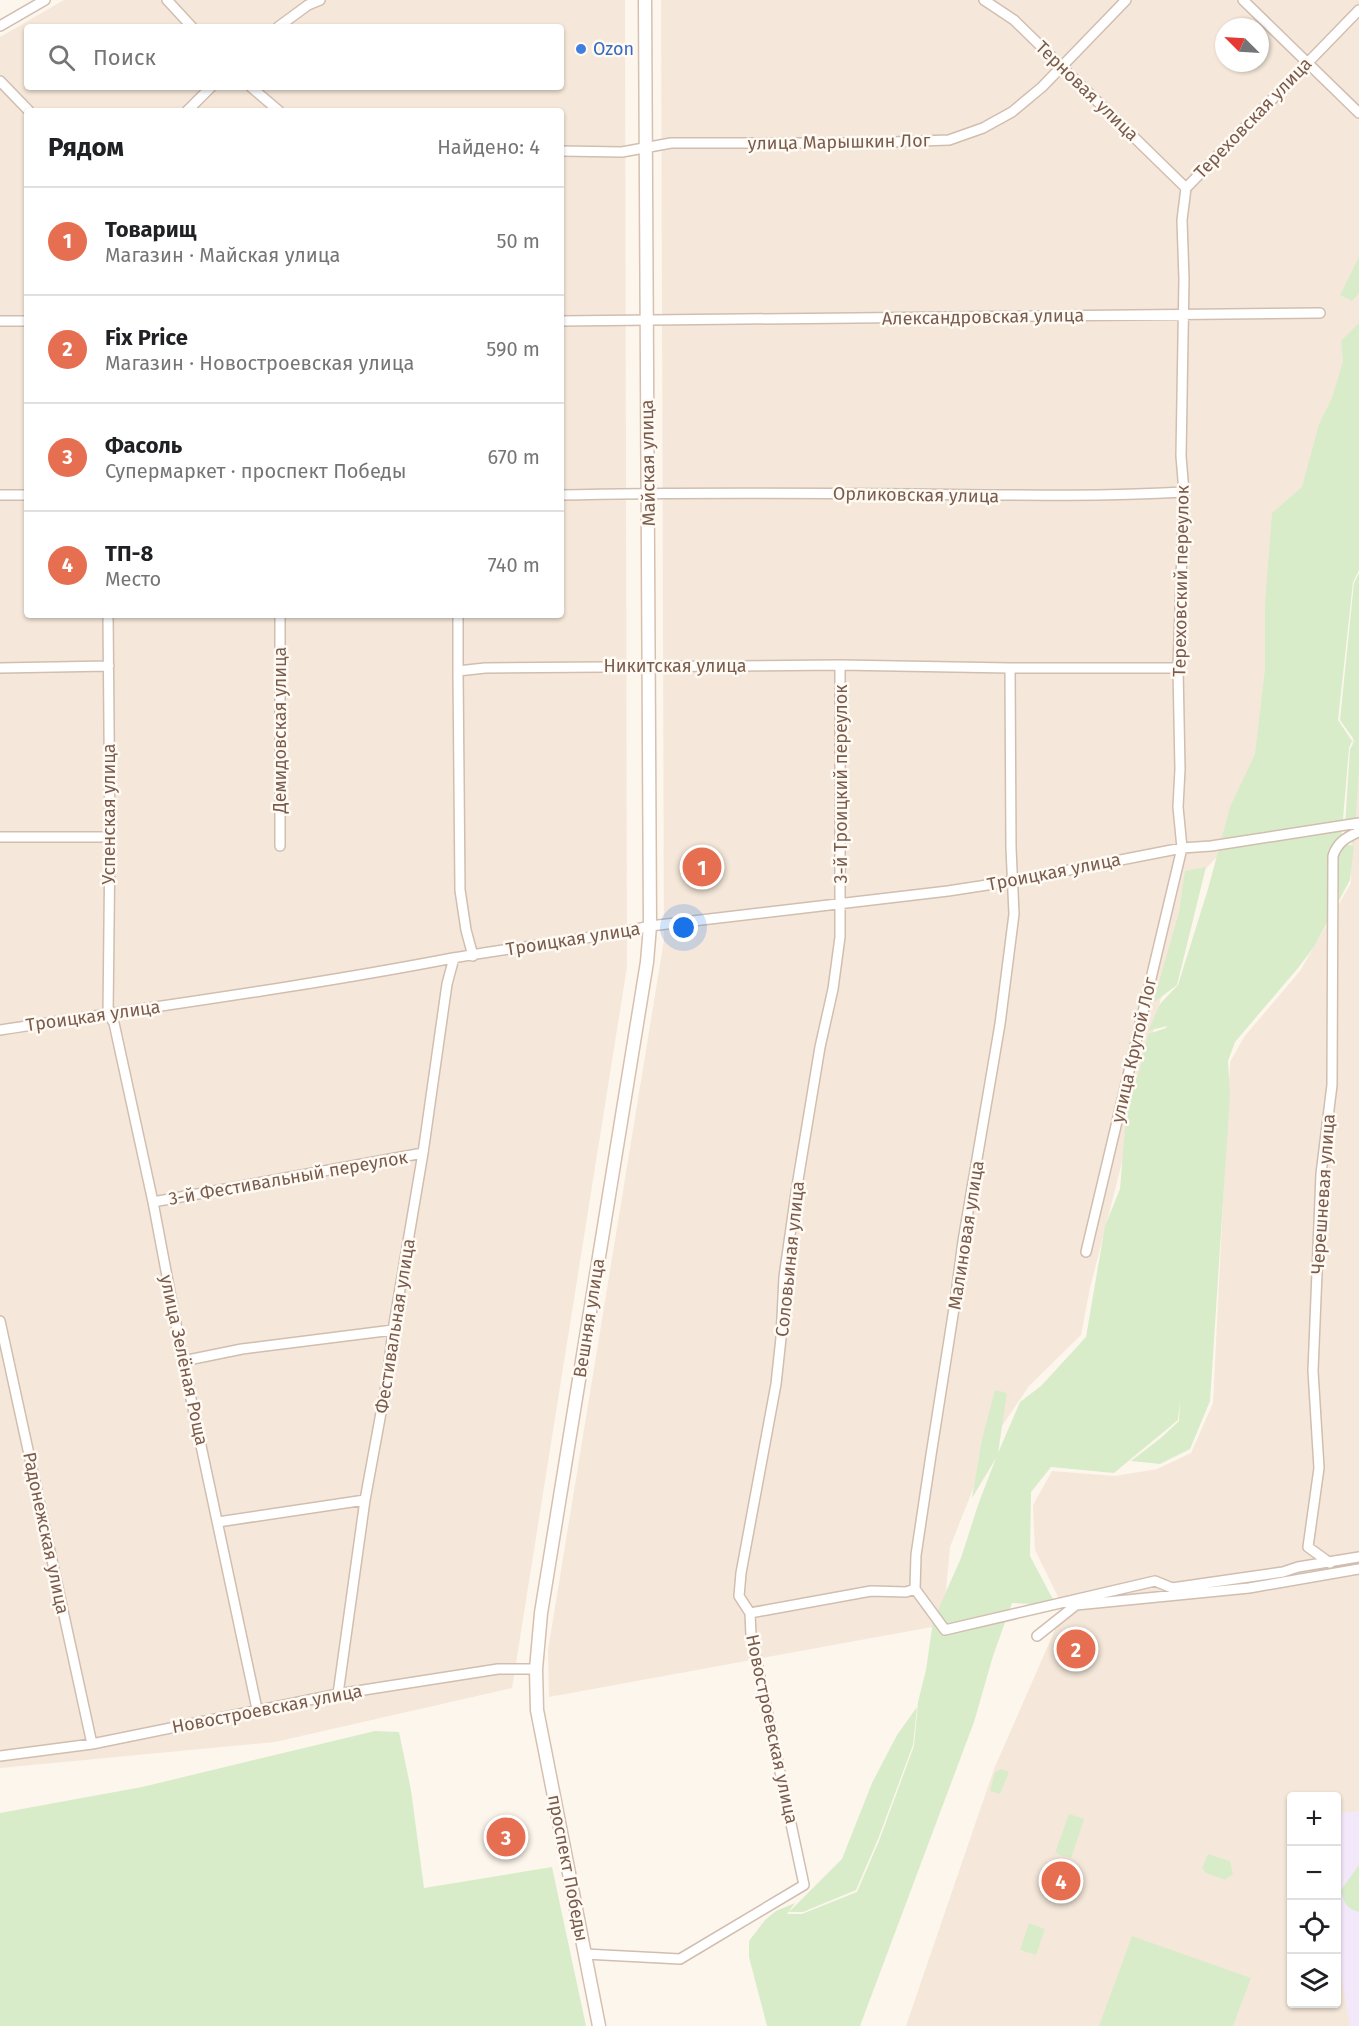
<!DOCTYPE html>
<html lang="ru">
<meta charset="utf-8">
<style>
:root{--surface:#fff;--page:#f2f2f2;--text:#202124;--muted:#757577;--line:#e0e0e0;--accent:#e76f51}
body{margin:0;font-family:"Fira Sans",sans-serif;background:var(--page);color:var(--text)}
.controls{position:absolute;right:18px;bottom:18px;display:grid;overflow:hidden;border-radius:6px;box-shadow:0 2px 4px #0004}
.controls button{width:54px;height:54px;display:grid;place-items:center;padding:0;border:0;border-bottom:2px solid var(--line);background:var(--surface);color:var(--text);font:30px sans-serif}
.compass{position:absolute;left:1215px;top:18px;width:54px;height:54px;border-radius:50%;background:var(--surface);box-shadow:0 2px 4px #0004;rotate:294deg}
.you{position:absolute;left:684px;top:928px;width:21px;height:21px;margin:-15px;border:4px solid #fff;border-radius:50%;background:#1a73e8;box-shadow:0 0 0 9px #1a73e833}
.badge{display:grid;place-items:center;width:39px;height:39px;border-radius:50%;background:var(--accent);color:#fff;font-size:20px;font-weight:700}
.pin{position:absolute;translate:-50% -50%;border:3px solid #fff;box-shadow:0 2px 6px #0006}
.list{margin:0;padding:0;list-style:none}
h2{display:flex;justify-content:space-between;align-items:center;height:78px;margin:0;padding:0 24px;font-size:26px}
h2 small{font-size:20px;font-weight:400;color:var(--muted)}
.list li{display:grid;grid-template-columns:39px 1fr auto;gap:18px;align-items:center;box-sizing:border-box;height:108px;padding:0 24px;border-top:2px solid var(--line)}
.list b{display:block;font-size:22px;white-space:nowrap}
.list p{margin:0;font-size:20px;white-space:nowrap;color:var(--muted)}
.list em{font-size:20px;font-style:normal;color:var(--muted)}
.icon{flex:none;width:33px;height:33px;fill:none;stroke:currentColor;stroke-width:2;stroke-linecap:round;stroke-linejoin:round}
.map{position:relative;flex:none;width:1359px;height:2026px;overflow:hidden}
.search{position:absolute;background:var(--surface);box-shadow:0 2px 4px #0004;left:24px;top:24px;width:540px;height:66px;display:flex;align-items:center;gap:15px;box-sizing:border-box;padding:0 21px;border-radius:6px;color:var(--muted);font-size:22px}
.panel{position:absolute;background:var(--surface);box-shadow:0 2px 4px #0004;left:24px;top:108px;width:540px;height:510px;border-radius:6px}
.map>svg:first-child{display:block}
.residential{fill:#f5e8da;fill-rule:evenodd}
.education{fill:#f3e8fa}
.green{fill:#d8ecc9}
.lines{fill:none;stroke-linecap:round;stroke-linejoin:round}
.street-casing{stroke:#d1beb0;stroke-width:12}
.secondary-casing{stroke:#d6c0b0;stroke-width:15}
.street{stroke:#fff;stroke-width:9}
.secondary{stroke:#fff;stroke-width:12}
.shop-dot{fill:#3f7fe0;stroke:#fffaf3;stroke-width:2}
.labels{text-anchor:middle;stroke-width:5;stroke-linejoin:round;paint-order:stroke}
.shop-label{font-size:18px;fill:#366cbe;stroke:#fffaf3;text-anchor:start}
.street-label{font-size:18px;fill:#7a5c4d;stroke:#fffaf3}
</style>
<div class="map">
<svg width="1359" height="2026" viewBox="0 0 1359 2026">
<rect width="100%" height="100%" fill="#fdf6ec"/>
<path class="residential" d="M64,0H625L627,967L512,1688L275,1742L0,1768V37ZM27,27H561V87H27ZM27,111H561V615H27Z
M661,0H1359V392L1264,808L1194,881L1164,985L1129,1135L1090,1288L1081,1335L1029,1386L992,1441L950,1547L943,1625L549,1697L548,1650L664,940ZM1224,27H1260V63H1224Z
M1359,644V2026H906L994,1769L1064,1609L1035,1550L1033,1505L1052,1471L1115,1476L1157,1469L1191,1453L1213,1403L1230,1062L1244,1037L1300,971L1351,883L1352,760L1356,652ZM1292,1796H1336V2004H1292Z"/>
<path class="education" d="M1359,1811V2026H1350L1337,1952L1336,1814Z"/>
<path class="green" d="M1359,257V293L1352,301L1340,295Z
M1359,323V570L1353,582L1338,720L1352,741L1349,748L1341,843L1354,846L1350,880L1314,947L1298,968L1235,1042L1228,1061L1230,1095L1210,1401L1190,1449L1160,1464L1131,1461L1162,1437L1179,1421L1180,1400L1178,1420L1114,1473L1051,1467L1031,1492L1030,1556L1056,1605L1012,1603L993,1656L974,1722L860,2026H767L749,1957V1941L765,1920L776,1911L795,1903L787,1914H802L857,1892L879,1841L914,1746L918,1702L926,1670L933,1621L961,1558L978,1505L996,1458L972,1498L982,1439L995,1390L1007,1393L998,1453L1020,1402L1041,1386L1086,1337L1105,1226L1120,1189L1127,1104L1140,1068L1148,1034L1166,1028L1167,1026L1148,1031L1160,1004L1178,985L1208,889L1230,807L1255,754L1265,669V604L1272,513L1302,487L1319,424L1332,398L1343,361L1341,341Z
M1359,573V770L1354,843L1344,841L1350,749L1355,741L1340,720L1354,583Z
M1206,867L1177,985L1153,1003L1179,912L1185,871Z
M917,1707L913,1745L878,1839L856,1890L803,1912H789L842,1859L872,1783L897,1735Z
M375,1731L399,1732L411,1790L424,1888L552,1867L586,2026H0V1813L142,1787Z
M1001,1769L1009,1772L1000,1794L990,1791L995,1772Z
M1069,1814L1084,1819L1071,1858L1055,1853Z
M1208,1854L1230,1861L1233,1874L1225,1880L1206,1873L1202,1868Z
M1359,1865V1912C1347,1909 1343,1902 1341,1890Z
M1029,1923L1045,1929L1036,1955L1020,1950Z
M1132,1936L1251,1978L1233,2026H1099Z"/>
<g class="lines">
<defs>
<path id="street" d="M167,0L192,27
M984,0L1014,20L1186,188
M1243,0L1359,113
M0,26L45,0
M278,27L308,5L320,0
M0,81L29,111
M251,87L279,111
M187,111L211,87
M561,151L622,152L671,143H865L949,140L983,128L1012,112L1042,87L1126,0
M0,321H27
M561,321L1320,313
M0,495H27
M561,495C679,492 798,493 916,494C1005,495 1095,497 1184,492
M108,615L110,837L108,1014L114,1023L153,1202L183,1361L257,1709
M458,615V671
M0,668L109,666
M0,837H110
M280,846V615
M473,956L466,930L460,890L458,671L485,668L840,665L1010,668H1178
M0,1030C151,1007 303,987 453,958C519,946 585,941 650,926L948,891L1013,881L1182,848L1211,846L1359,823
M153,1202L423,1153
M1086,1252L1182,848L1178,807L1180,769L1178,668L1184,492L1181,456L1184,279L1182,220L1186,188L1359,10
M0,1321L92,1744
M183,1361L242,1349L393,1330
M218,1522L365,1500
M1330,1563L1308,1547L1319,1468L1313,1371L1321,1174L1332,1085L1333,856C1337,843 1345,838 1358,832L1359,825
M915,1589L916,1555L931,1455L955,1302L963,1241L1000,1024L1014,914L1011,848L1010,668
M750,1613L739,1596L741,1573L776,1384L781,1338L784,1277L797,1186L820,1047L833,989L840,937V665
M1037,1636L1076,1605L1249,1588L1359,1569
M338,1694L365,1500L387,1380L393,1330L423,1153L447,984L454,958
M0,1756L92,1744L338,1694L498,1669H536
M585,1954L680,1959L804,1885L751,1635L750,1613L871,1591L906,1592L915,1589L945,1630L1155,1581L1172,1588L1283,1572L1298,1567L1359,1557"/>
<path id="secondary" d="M599,2026L537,1710L536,1669L541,1613L647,962L650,926L645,0"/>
</defs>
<use href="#street" class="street-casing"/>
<use href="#secondary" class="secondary-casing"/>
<use href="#street" class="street"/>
<use href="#secondary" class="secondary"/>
</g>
<circle class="shop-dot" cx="581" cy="49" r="6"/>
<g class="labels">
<g class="shop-label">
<text x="593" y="55">Ozon</text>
</g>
<g class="street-label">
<text transform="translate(1087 91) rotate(44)" y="6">Терновая улица</text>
<text transform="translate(1253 118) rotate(-46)" y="6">Тереховская улица</text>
<text transform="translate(839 142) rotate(-1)" y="6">улица Марышкин Лог</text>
<text transform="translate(983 317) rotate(-1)" y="6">Александровская улица</text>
<text transform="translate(648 463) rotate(-91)" y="6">Майская улица</text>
<text transform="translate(916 495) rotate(1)" y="6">Орликовская улица</text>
<text transform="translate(1181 581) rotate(-89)" y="6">Тереховский переулок</text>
<text x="675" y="672">Никитская улица</text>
<text transform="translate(280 730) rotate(-90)" y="6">Демидовская улица</text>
<text transform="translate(841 784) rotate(-90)" y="6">3-й Троицкий переулок</text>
<text transform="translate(109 814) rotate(-90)" y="6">Успенская улица</text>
<text transform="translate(1054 872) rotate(-11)" y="6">Троицкая улица</text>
<text transform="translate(573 939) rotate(-9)" y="6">Троицкая улица</text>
<text transform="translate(93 1016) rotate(-8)" y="6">Троицкая улица</text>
<text transform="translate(1134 1050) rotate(-77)" y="6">улица Крутой Лог</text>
<text transform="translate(288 1178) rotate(-10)" y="6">3-й Фестивальный переулок</text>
<text transform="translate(1323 1194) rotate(-86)" y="6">Черешневая улица</text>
<text transform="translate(966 1235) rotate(-81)" y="6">Малиновая улица</text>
<text transform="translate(790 1259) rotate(-84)" y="6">Соловьиная улица</text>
<text transform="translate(589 1318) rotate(-81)" y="6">Вешняя улица</text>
<text transform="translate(395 1326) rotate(-81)" y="6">Фестивальная улица</text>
<text transform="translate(184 1360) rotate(78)" y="6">улица Зелёная Роща</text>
<text transform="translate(46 1533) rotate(78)" y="6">Радонежская улица</text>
<text transform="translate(267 1709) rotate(-11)" y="6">Новостроевская улица</text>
<text transform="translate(772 1729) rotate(78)" y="6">Новостроевская улица</text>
<text transform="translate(568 1868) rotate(79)" y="6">проспект Победы</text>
</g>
</g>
</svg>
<div class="controls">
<button>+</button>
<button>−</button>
<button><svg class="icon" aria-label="locate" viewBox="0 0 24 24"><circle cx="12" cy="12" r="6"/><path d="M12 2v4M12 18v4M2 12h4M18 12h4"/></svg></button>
<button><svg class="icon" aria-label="layers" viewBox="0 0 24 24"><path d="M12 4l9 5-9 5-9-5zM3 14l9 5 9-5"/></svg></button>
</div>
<svg class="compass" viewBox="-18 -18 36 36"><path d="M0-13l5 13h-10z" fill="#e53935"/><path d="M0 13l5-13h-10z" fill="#757577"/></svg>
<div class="you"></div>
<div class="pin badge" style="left:702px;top:867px">1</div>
<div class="pin badge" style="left:1076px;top:1649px">2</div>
<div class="pin badge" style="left:506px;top:1837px">3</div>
<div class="pin badge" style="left:1061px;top:1881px">4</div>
<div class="search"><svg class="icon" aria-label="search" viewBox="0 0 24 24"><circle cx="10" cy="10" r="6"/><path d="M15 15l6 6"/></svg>Поиск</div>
<section class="panel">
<h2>Рядом<small>Найдено: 4</small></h2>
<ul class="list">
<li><span class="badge">1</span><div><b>Товарищ</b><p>Магазин · Майская улица</p></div><em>50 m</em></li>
<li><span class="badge">2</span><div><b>Fix Price</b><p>Магазин · Новостроевская улица</p></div><em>590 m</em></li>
<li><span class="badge">3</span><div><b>Фасоль</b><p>Супермаркет · проспект Победы</p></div><em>670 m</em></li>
<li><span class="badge">4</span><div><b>ТП-8</b><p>Место</p></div><em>740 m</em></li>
</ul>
</section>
</div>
